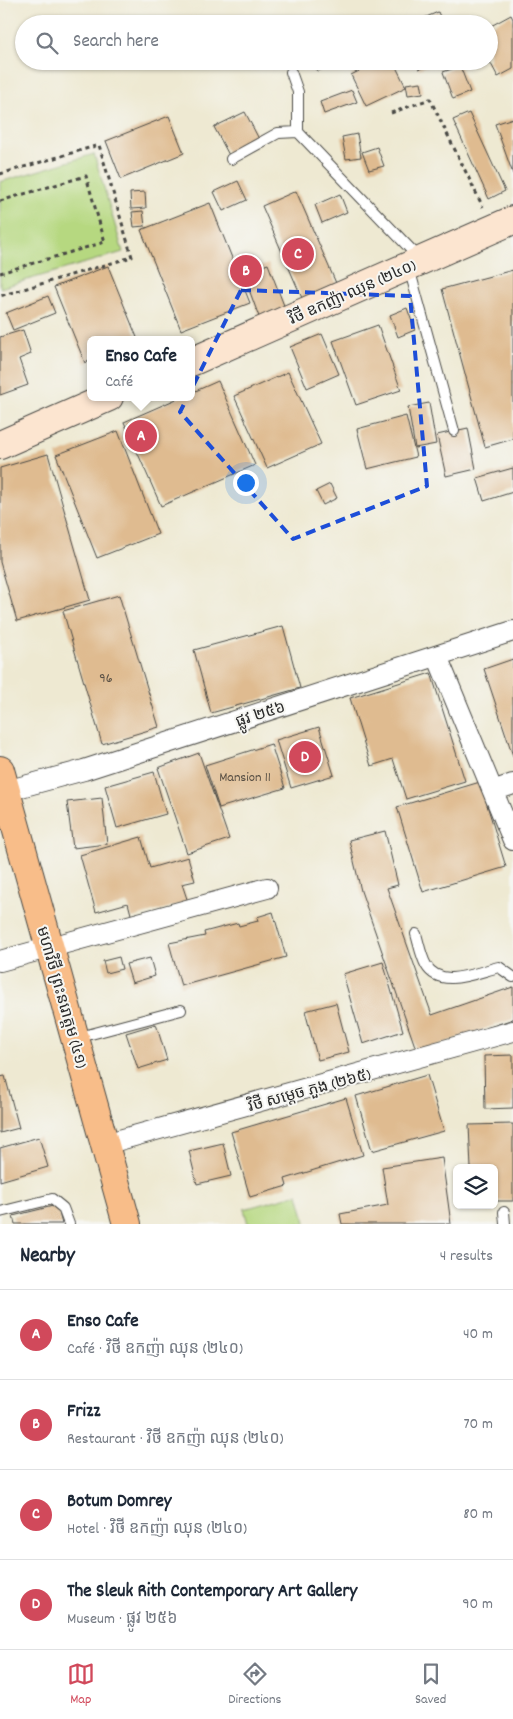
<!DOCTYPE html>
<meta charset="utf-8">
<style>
:root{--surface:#fff;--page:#f2f2f3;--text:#1f2937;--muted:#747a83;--line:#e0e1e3;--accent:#d1495b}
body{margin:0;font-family:Dekko,"Noto Sans Khmer",sans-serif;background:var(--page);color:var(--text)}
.controls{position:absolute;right:15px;bottom:15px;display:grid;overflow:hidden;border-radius:8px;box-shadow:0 1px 4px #0004}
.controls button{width:45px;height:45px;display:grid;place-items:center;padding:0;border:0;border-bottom:1px solid var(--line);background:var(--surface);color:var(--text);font:25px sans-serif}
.you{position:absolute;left:245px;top:482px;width:18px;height:18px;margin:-12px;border:4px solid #fff;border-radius:50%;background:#1a73e8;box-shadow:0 0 0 8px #1a73e833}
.badge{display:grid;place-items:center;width:32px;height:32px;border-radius:50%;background:var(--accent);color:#fff;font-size:16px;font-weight:700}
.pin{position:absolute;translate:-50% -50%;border:2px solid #fff;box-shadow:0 1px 5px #0006}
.popup{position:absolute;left:87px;top:336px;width:108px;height:65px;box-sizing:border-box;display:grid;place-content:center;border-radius:8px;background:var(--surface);filter:drop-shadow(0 1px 4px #0005);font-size:16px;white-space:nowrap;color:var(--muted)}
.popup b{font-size:19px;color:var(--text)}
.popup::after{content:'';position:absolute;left:50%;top:100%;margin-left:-10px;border:10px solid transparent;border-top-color:var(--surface)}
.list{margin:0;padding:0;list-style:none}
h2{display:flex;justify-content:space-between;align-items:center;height:65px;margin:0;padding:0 20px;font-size:21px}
h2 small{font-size:16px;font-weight:400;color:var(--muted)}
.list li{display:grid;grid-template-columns:32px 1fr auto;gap:15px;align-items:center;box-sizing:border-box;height:90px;padding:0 20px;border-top:1px solid var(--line)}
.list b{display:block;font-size:19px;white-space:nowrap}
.list p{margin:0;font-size:16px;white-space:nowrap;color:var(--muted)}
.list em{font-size:16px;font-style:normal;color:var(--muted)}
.icon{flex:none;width:28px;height:28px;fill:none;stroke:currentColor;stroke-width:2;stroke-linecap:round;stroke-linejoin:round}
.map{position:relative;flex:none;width:513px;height:1224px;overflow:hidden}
.search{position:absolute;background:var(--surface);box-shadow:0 1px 4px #0004;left:15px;right:15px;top:15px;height:55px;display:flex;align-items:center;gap:12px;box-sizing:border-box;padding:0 18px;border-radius:28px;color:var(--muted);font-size:19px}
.sheet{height:425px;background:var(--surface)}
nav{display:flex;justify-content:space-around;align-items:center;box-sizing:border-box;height:70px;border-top:1px solid var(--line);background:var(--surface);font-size:14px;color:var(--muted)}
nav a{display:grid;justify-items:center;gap:2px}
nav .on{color:var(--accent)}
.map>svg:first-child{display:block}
.green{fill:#b6d880;stroke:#708256}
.building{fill:#dfbb90}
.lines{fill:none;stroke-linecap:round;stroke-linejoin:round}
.lane-casing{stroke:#484844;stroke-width:12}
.street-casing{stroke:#484844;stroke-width:22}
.secondary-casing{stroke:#484844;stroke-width:30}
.primary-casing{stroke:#484844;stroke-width:30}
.path{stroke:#484844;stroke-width:3;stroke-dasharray:4 4;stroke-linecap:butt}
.lane{stroke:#fff;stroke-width:10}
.street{stroke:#fff;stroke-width:20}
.secondary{stroke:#fce5d0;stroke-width:28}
.primary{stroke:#f8bd89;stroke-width:28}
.marked{fill:none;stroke:#1d4ed8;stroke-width:4;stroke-dasharray:10 6;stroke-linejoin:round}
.labels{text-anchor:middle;stroke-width:4;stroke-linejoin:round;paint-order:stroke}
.number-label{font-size:14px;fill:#584f44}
.street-label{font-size:16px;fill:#2b2b2b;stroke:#f6f6f2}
</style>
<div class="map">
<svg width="513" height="1224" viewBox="0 0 513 1224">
<rect width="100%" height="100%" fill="#f6f6f2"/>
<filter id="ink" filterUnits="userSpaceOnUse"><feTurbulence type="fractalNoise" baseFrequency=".02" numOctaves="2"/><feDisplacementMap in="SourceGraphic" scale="10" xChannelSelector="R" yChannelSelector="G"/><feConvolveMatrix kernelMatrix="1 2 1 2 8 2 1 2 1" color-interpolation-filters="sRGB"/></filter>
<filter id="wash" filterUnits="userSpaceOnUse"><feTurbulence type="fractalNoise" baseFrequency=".0096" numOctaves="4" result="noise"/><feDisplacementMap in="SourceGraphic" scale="20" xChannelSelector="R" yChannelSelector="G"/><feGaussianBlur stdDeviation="1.12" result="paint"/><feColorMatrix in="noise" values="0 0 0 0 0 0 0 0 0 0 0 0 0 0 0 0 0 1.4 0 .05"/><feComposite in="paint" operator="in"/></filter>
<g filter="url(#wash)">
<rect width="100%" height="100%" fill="#eee9d2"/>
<path class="green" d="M94,154L123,252L0,288V182Z
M298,1194L306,1224H248L244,1209Z"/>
<g id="blocks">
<path class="building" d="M438,12L443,24H410Z
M511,15L513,19V69L498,77L490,62L487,64L485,61H489V27Z
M313,61H345V62L317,71Z
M359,61H393L406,87L366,106L351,75L363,69Z
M416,61H438L419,69Z
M460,66L470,92L453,99L443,72Z
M421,82L423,93L408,95L406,84Z
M352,90L357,102L324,114L320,102Z
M245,112L260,141L230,157L214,127Z
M469,113L505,191L489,199L453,120Z
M169,116L184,153L121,179L106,141Z
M513,118V174L495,124Z
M357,134L361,157L346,159L342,137Z
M377,147L384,166L369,170L362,152Z
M238,181L247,200L223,211L214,192Z
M296,191L339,290L305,305L262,206Z
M145,192L146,208L131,209L130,193Z
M340,194L347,212L322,223L315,205Z
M210,203L250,303L181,330L141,230Z
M143,211L145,226L134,227L132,212Z
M268,264L288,316L262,325L243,273Z
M108,266L138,340H91V360L85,363L54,287Z
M513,270V439L485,447L442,289Z
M48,296L55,313L13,330L6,313Z
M407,308L415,330L398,337L390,315Z
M378,325L401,390L356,405L333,341Z
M23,330L31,354L19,359L28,385L0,395V337Z
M322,334L339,374L307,388L290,347Z
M288,372L321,444L267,468L234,396Z
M218,381L255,465L161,506L124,422L181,397H191V393Z
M429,403L436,444L415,448L408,407Z
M406,416L416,457L367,469L357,429Z
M468,428L476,469L446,476L437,435Z
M118,431L158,534L97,558L56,455Z
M48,454L90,600L17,621L0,562V468Z
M513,468V492L484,501L477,478Z
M330,484L337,498L323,505L316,491Z
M119,595L159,727L102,744L63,611Z
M283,626L300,688L211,713L194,650Z
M513,659V756L484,669Z
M431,673L465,781L406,799L393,759L371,766L350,698Z
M319,727L334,775L291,788L276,740Z
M271,744L285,788L219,808L205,765Z
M199,753L229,839L187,853L158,768Z
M154,772L166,814L117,828L105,786Z
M480,782L506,867L423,892L397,807Z
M102,798L107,844L73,848L67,802Z
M385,831L398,885L387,888L432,1015L513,987V1019L417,1052L361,891L349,840Z
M141,837L150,868L188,857L195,881L182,884L188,902L132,918L128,903L96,912L80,855Z
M273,912L286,957L181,986L169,943L205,936L204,932L238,923L239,926L258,921L257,917Z
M119,957L122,969L106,973L103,961Z
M150,958L155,976L132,983L126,964Z
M383,962L403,1031L363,1044L343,974Z
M336,1003L349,1052L318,1060L305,1011Z
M156,1024L167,1060L138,1069L126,1033Z
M513,1055V1108L485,1109L484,1056Z
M427,1075L444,1131L372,1151L356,1096Z
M5,1076L19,1128L0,1133V1077Z
M346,1098L363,1155L285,1179L287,1186L250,1197L231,1132Z
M513,1124V1201H494V1168H471L469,1125Z
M39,1137L48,1167L0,1181V1148Z
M223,1143L231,1176L197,1184L189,1151Z
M442,1158L451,1224H342L340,1214L388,1205L382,1167Z
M57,1205L62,1224H15L13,1216Z"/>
</g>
</g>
<g filter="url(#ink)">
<use href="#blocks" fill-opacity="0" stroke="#484844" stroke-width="1"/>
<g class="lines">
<defs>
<path id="lane" d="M291,72L298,92V132
M231,159L278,133L298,132L421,260
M409,268L454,431
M416,934C419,944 421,956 426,965C440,990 477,972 499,967L513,977
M76,1038L181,1010
M0,1212L52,1199L63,1208L69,1224
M504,1212L505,1224"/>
<path id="street" d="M437,656L513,840
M6,791L84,770L513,631
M493,791L513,784
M0,961L267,888
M105,1144L513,1031"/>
<path id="secondary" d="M191,362L513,220
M0,445L109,397"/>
<path id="primary" d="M0,770L127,1224"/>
</defs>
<use href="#lane" class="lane-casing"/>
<use href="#street" class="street-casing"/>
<use href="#secondary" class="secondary-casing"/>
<use href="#primary" class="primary-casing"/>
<path class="path" d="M391,113L430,99L483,207
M0,174L99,145L132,257L0,296
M0,201L86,176L105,242L0,273"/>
<use href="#lane" class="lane"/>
<use href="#street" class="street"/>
<use href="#secondary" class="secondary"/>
<use href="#primary" class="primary"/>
</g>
</g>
<path class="marked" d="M241,290L410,296L427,486L293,539L180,412Z"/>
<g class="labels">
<g class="number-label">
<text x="106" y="682">96</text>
<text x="245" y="781">Mansion 11</text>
</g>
<g class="street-label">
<text transform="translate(352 291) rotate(-24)" y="6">វិថី ឧកញ៉ា ឈុន (២៤០)</text>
<text transform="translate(260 713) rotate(-18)" y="6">ផ្លូវ ២៥៦</text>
<text transform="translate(63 997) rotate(74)" y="6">មហាវិថី ព្រះនរោត្តម (៤១)</text>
<text transform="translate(309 1089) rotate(-15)" y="6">វិថី សម្តេច ភួង (២៦៥)</text>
</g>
</g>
</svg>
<div class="controls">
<button><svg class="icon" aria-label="layers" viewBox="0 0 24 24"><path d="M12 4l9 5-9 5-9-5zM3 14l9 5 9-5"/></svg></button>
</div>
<div class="you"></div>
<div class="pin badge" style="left:141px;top:436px">A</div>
<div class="popup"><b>Enso Cafe</b>Café</div>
<div class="pin badge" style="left:246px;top:271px">B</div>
<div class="pin badge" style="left:298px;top:254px">C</div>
<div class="pin badge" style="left:305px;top:757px">D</div>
<div class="search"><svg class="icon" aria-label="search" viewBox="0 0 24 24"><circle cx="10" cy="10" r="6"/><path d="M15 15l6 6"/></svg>Search here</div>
</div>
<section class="sheet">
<h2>Nearby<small>4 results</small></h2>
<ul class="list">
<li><span class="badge">A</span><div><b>Enso Cafe</b><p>Café · វិថី ឧកញ៉ា ឈុន (២៤០)</p></div><em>40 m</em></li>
<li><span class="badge">B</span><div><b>Frizz</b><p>Restaurant · វិថី ឧកញ៉ា ឈុន (២៤០)</p></div><em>70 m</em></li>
<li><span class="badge">C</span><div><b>Botum Domrey</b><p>Hotel · វិថី ឧកញ៉ា ឈុន (២៤០)</p></div><em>80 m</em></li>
<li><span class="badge">D</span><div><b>The Sleuk Rith Contemporary Art Gallery</b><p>Museum · ផ្លូវ ២៥៦</p></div><em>90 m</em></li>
</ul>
</section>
<nav>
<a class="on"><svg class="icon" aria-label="map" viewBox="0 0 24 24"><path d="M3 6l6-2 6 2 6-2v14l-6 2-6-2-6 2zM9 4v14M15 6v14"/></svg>Map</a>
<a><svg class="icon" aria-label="directions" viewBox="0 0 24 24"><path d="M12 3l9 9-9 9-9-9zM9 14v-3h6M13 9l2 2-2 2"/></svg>Directions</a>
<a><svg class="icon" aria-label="saved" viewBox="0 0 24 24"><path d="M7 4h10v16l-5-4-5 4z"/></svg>Saved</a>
</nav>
